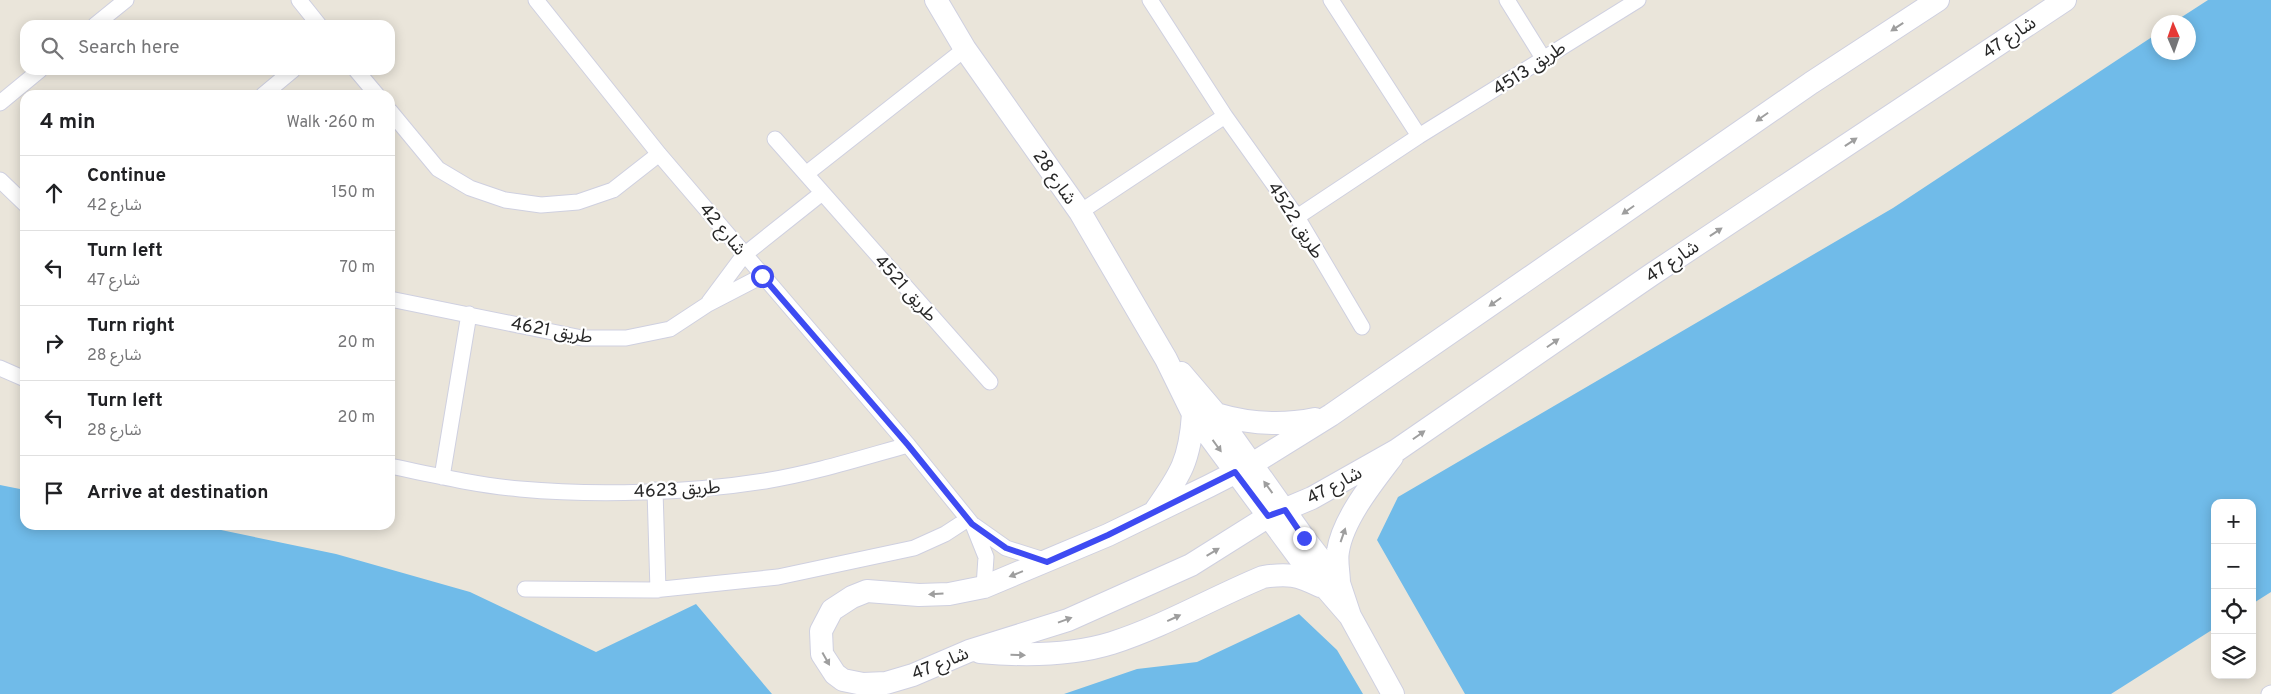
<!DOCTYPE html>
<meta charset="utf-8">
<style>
:root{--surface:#fff;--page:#f2f2f2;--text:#202124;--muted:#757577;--line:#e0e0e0}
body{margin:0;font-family:Overpass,"Noto Sans Arabic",sans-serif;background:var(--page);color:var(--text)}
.controls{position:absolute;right:15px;bottom:15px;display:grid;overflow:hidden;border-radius:10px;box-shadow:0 2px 12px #0003}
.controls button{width:45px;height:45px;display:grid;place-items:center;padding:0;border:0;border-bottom:1px solid var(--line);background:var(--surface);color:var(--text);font:25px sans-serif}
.compass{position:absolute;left:2151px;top:15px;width:45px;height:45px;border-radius:50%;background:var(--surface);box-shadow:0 2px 12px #0003;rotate:358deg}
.stop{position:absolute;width:15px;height:15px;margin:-11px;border:4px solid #3e4bf2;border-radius:50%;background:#fff}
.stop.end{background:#3e4bf2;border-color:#fff;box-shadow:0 1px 5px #0008}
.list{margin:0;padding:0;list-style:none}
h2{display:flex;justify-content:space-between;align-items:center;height:65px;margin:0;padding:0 20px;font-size:21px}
h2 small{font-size:16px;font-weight:400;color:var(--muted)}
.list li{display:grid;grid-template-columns:32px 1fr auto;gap:15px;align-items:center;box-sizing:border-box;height:75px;padding:0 20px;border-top:1px solid var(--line)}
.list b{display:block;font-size:19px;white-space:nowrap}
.list p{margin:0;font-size:16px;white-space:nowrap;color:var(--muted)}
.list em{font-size:16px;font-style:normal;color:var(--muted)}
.icon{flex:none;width:28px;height:28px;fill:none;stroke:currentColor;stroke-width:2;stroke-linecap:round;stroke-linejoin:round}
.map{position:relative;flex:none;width:2271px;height:694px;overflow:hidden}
.search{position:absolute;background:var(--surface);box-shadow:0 2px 12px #0003;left:20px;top:20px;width:375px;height:55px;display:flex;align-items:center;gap:12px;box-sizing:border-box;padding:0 18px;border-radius:15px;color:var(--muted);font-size:19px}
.panel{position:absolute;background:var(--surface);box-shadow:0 2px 12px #0003;left:20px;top:90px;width:375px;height:440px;border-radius:15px}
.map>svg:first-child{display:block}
.water{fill:#70bbe9}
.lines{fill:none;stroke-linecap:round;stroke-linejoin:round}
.street-casing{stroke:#cfd0e0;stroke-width:17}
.secondary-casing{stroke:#cfd0e0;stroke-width:24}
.street{stroke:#fff;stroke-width:15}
.secondary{stroke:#fff;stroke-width:22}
.oneway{fill:#9e9e9e}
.route{stroke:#3e4bf2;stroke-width:6}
.labels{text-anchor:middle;stroke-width:4.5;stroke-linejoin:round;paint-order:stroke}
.street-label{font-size:18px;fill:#282828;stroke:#fff}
</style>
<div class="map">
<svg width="2271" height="694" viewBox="0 0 2271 694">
<rect width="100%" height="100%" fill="#eae5da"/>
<path class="water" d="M2208,0H2271V592L2252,604V503H2215V628L2111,694H1465L1377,540L1398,497L1893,208L2158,33V52H2188V22H2174Z
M0,485L25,490V525H197L336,554L470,592L596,652L696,604L772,694H0Z
M1299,614L1337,650L1363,694H1064L1137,669L1197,662Z"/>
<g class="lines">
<defs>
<path id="street" d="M299,0L319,25
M536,0L659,154L908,445L972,524L1006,548L1047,561
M1150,0L1225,116L1297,217L1362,327
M1331,0L1419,136
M1507,0L1543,58
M95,25L126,0
M356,70L377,95
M263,95L293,70
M0,103L40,70
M390,111L438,169L470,188L505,200L541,205L578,202L613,190L659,154
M775,139L990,382
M806,174L965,49
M0,180L25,204
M1080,212L1225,116
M1297,217L1419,136L1638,0
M390,299L582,338H626L670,329L708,304L762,276
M709,302L744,255L822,193
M0,368L25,379
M390,466C433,475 476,485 520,489C597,496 689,493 765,481C814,473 861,458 908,445
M442,477L469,314
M655,490L658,590
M974,527L986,557L984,587
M525,589L653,590L778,577L914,548L945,534L968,519
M2269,694L2271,693"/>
<path id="secondary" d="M936,0L965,49L1080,212L1166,359L1193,414L1298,556L1350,616
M1938,0L1811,83L1331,415L1252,464L1209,486L1108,535L984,587L949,594L919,595L867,591L852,597L832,610L821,631L822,654L835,674L843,680L863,684L886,683L913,675L969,651L1068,620L1191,565L1269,516L1312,498L1397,450L1651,275L2065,0
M1181,373L1216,414L1304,538L1339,583L1350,616L1393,694
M1216,414C1249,424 1281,426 1315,419
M1155,511C1181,474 1190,460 1193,414
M1339,583C1339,573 1336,561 1338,551C1343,519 1373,482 1392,457
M980,652C1024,656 1070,656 1112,643C1165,626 1212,598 1263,577C1288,573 1298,575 1320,586"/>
</defs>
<use href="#street" class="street-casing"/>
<use href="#secondary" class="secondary-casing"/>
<use href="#street" class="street"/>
<use href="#secondary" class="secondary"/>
</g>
<defs><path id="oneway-solid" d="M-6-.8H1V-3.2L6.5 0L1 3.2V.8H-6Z" transform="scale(1.25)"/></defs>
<g class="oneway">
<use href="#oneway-solid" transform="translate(1897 27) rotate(147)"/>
<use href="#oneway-solid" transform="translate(1762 117) rotate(145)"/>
<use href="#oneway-solid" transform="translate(1851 142) rotate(-34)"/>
<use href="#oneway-solid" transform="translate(1628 210) rotate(145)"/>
<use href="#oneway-solid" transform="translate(1716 232) rotate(-34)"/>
<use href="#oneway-solid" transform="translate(1495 302) rotate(145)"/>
<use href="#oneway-solid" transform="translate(1553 343) rotate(-35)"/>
<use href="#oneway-solid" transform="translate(1419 435) rotate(-35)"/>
<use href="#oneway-solid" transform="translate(1217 446) rotate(54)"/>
<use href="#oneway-solid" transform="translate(1268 487) rotate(-126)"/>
<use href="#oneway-solid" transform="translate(1343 535) rotate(-71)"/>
<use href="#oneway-solid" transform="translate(1213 552) rotate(-31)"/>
<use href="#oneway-solid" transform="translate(1016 574) rotate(158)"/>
<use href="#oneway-solid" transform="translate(936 594) rotate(177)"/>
<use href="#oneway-solid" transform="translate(1174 618) rotate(-25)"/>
<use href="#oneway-solid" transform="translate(1065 620) rotate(-20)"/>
<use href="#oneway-solid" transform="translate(1018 655) rotate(1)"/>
<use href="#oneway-solid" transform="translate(826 659) rotate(61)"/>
</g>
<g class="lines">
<path class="route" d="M762,276L908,445L972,524L1006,548L1047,562L1108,535L1235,472L1268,516L1285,510L1304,538"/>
</g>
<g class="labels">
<g class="street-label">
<text transform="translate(2009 37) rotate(-34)" y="6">شارع 47</text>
<text transform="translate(1529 68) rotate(-33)" y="6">طريق 4513</text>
<text transform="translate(1055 177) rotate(55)" y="6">شارع 28</text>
<text transform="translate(1296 220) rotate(57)" y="6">طريق 4522</text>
<text transform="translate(723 229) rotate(50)" y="6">شارع 42</text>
<text transform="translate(1672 261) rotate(-34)" y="6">شارع 47</text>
<text transform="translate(906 288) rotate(48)" y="6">طريق 4521</text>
<text transform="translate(552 330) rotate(10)" y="6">طريق 4621</text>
<text transform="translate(1334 485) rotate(-28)" y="6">شارع 47</text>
<text transform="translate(677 489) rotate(-3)" y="6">طريق 4623</text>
<text transform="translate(940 663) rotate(-22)" y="6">شارع 47</text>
</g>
</g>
</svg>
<div class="controls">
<button>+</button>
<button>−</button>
<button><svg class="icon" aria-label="locate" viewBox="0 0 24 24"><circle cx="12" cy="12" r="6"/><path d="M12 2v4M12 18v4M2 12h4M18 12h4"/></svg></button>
<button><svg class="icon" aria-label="layers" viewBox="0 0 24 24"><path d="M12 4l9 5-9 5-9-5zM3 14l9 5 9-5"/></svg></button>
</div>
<svg class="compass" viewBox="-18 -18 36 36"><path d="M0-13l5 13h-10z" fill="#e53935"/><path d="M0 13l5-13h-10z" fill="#757577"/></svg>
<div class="stop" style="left:762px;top:276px"></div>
<div class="stop end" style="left:1304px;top:538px"></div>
<div class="search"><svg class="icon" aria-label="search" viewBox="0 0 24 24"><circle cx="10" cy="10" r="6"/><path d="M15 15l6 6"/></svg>Search here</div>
<section class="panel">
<h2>4 min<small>Walk · 260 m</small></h2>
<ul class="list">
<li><svg class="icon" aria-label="ahead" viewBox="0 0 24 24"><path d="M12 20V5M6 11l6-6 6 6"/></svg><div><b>Continue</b><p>شارع 42</p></div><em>150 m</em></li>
<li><svg class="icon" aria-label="left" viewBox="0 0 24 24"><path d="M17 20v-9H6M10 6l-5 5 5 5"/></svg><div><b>Turn left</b><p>شارع 47</p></div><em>70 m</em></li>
<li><svg class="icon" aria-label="right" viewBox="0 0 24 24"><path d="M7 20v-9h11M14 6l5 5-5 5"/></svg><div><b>Turn right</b><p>شارع 28</p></div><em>20 m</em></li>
<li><svg class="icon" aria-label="left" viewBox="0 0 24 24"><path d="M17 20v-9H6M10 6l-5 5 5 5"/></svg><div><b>Turn left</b><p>شارع 28</p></div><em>20 m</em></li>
<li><svg class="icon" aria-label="arrive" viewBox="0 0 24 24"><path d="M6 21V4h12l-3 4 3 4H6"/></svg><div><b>Arrive at destination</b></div></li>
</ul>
</section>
</div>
